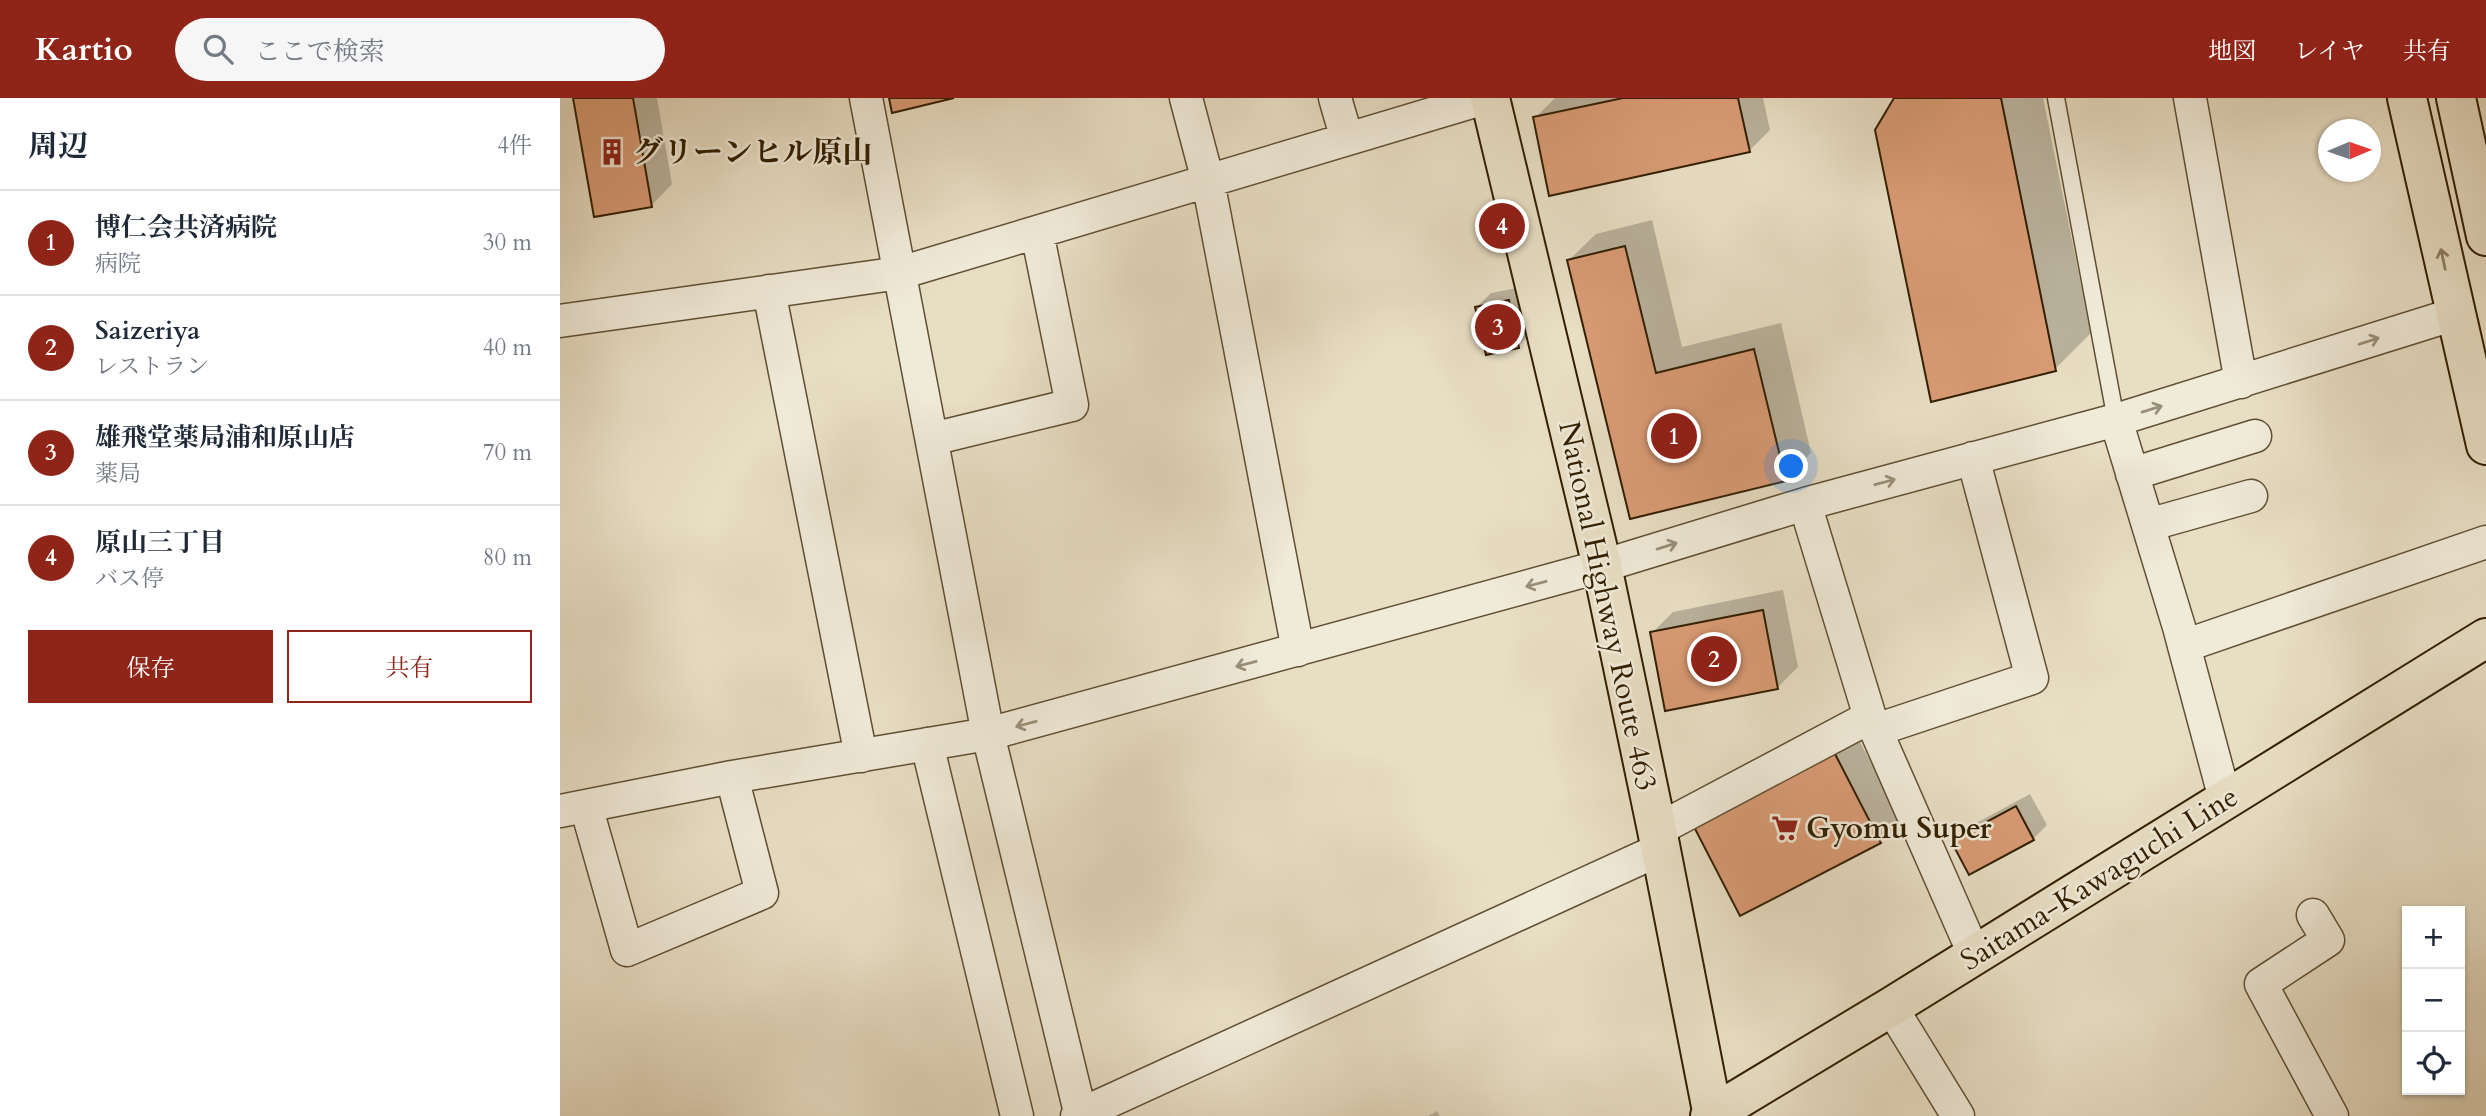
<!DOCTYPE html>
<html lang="ja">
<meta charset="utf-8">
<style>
:root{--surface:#fff;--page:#f6f6f7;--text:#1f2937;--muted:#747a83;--line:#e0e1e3;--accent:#8f2418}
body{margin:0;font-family:Cardo,"Noto Serif JP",serif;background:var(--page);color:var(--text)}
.controls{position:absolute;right:21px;bottom:21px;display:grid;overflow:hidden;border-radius:0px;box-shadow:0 2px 5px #0004}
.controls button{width:63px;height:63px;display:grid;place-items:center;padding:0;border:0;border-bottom:2px solid var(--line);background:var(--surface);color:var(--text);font:35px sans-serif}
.compass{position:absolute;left:1758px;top:21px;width:63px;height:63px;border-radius:50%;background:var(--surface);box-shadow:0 2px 5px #0004;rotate:88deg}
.you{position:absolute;left:1232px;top:369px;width:24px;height:24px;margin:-18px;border:5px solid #fff;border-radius:50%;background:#1a73e8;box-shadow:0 0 0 10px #1a73e833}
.badge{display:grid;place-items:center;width:46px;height:46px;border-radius:50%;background:var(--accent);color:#fff;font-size:23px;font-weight:700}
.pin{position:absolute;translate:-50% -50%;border:4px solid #fff;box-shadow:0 2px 7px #0006}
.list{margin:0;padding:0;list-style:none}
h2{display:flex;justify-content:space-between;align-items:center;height:91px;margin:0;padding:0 28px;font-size:30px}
h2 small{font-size:23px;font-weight:400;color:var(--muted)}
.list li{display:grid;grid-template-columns:46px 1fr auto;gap:21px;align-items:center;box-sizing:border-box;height:105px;padding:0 28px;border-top:2px solid var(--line)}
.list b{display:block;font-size:26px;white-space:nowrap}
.list p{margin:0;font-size:23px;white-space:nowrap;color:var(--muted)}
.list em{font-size:23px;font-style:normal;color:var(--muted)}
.actions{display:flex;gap:14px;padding:21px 28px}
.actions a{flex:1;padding:16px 0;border:2px solid var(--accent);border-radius:0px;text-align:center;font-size:24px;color:var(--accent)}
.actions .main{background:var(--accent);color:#fff}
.icon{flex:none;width:38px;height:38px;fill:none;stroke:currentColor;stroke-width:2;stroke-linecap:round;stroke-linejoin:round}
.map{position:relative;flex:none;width:1926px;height:1018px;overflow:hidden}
header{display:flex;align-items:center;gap:42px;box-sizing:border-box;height:98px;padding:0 35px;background:var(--accent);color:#fff}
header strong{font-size:33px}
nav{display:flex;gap:38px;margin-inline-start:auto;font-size:24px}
.search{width:490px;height:63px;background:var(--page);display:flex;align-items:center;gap:18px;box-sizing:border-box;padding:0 24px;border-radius:38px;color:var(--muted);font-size:26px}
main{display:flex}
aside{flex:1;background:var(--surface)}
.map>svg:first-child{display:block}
.shadow{fill:#0003}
.building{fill:#d99b75;stroke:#321f01;stroke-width:2}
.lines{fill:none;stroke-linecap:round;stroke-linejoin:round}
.service-casing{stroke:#604f32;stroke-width:19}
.minor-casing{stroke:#604f32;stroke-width:35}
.primary-casing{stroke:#321f01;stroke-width:42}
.trunk-casing{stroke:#321f01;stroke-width:42}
.service{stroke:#f0ead9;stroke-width:16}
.minor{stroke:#f0ead9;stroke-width:32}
.primary{stroke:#e8dec4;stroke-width:38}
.trunk{stroke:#e8dec4;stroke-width:38}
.oneway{stroke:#8d7e62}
.oneway2{stroke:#9a8f78}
.labels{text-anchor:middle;stroke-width:5;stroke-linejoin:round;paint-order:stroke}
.poi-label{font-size:30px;font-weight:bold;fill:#321f01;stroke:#f0ead9;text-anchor:start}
.street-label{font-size:30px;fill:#321f01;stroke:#f0ead9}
</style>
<header>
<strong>Kartio</strong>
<div class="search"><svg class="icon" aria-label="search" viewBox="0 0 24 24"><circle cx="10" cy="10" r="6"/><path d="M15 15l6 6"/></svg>ここで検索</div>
<nav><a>地図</a><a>レイヤ</a><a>共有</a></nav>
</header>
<main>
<aside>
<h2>周辺<small>4件</small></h2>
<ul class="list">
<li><span class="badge">1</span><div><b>博仁会共済病院</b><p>病院</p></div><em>30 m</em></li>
<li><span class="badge">2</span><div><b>Saizeriya</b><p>レストラン</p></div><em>40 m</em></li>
<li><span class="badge">3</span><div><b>雄飛堂薬局浦和原山店</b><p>薬局</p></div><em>70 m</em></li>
<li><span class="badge">4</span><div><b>原山三丁目</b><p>バス停</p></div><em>80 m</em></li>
</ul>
<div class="actions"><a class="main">保存</a><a>共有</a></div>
</aside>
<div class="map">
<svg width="1926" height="1018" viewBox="0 0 1926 1018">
<rect width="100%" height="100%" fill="#e8dec4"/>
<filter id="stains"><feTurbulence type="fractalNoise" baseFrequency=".00286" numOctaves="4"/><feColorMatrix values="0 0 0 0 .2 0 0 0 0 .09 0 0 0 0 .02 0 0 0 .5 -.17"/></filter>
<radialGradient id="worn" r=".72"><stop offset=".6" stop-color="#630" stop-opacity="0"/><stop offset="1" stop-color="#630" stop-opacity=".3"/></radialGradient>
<path class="shadow" d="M14,0H97L112,86L92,107Z
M995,0H1203L1210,32L1189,53L975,20Z
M1336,0H1483L1531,235L1495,271Z
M1092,122L1122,249L1221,225L1251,355L1225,381L1072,419L1009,162L1036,136Z
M962,189L972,234L958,248L917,209L931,195Z
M1223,492L1238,569L1217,590L1092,535L1113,514Z
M1295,634L1341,723L1320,743L1135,728Z
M1470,696L1487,727L1473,741L1393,744L1407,730Z
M877,1013L880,1018H868Z"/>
<path class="building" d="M13,0H73L92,109L34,119Z
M329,0H394L332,15Z
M1063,0H1178L1190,54L989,98L973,19Z
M1334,0H1441L1496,273L1371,304L1315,32Z
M1065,148L1096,275L1194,251L1226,383L1070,421L1007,162Z
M949,202L959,250L926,257L915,209Z
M1203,512L1218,591L1105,613L1090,534Z
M1274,654L1321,745L1180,818L1133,727Z
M1456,708L1474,742L1409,777L1391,743Z"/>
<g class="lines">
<defs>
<path id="service" d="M1496,0L1556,322"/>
<path id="minor" d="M306,0L428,636L521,1018
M626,0L648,83L738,552
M775,0L787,41
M1630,0L1681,284
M209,193L301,658
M0,223L340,175L925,0
M1556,322L1619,529L1665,701
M372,341L512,307L477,134
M1572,376L1695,338
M1245,406L1310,619L1415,858
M1588,427L1691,398
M1624,548L1926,444
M1316,632L1472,580L1413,360
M367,646L457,1018
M26,708L67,852L202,795L172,679
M0,713L172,679L428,636L1042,468L1245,406L1556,322L1895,216
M1097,732L1310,619
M1753,817L1768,842L1701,886L1772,1018
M1331,909L1398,1018
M517,1018L1101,751"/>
<path id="primary" d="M1150,1018L1331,909L1926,540"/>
<path id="trunk" d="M930,0L1042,468L1097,732L1153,1018
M1847,0L1926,347
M1896,0L1926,138"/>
</defs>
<use href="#service" class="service-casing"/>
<use href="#minor" class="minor-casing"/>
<use href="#primary" class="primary-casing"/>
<use href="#trunk" class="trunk-casing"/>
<use href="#service" class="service"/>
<use href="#minor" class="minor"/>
<use href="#primary" class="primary"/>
<use href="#trunk" class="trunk"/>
</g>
<defs><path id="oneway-shaft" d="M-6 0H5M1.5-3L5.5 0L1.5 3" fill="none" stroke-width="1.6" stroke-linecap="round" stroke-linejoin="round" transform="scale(1.75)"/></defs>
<use class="oneway" href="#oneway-shaft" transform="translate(1883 161) rotate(-102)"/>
<g class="oneway2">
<use href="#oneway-shaft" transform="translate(1809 243) rotate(-18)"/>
<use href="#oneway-shaft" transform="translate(1592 311) rotate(-17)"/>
<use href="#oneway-shaft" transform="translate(1325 384) rotate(-15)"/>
<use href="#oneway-shaft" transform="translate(1107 448) rotate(-17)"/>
<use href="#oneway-shaft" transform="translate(976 486) rotate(165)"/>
<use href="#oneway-shaft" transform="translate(686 566) rotate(165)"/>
<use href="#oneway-shaft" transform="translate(466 626) rotate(165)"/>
</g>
<defs>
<symbol id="building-bare" viewBox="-9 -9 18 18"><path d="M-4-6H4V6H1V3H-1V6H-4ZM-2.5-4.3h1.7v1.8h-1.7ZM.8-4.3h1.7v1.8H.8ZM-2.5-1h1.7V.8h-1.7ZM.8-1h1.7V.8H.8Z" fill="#8f2418" stroke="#f0ead9" stroke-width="2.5" paint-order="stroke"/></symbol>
<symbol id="supermarket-bare" viewBox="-9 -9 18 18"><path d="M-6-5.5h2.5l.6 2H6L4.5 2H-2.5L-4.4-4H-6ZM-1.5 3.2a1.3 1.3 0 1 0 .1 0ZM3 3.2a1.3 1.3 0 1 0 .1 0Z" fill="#8f2418" stroke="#f0ead9" stroke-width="2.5" paint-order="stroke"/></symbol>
</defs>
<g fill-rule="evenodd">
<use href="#building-bare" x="33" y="35" width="38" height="38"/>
<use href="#supermarket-bare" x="1206" y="711" width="38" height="38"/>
</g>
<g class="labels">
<g class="poi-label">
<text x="73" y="64">グリーンヒル原山</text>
<text x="1246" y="740">Gyomu Super</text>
</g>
<g class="street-label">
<text transform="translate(1048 508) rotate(78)" y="10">National Highway Route 463</text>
<text transform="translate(1539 780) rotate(-32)" y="10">Saitama-Kawaguchi Line</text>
</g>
</g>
<rect width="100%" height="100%" filter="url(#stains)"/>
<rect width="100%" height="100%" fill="url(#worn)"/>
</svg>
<div class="controls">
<button>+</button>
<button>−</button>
<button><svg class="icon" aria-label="locate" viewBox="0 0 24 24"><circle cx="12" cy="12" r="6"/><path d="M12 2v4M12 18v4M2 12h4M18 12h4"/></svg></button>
</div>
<svg class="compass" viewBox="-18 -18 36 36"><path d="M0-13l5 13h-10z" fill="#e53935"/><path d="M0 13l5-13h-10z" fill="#747a83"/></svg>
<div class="you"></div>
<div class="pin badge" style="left:1114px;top:338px">1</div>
<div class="pin badge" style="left:1154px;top:561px">2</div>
<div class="pin badge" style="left:938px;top:229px">3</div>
<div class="pin badge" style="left:942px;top:128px">4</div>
</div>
</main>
